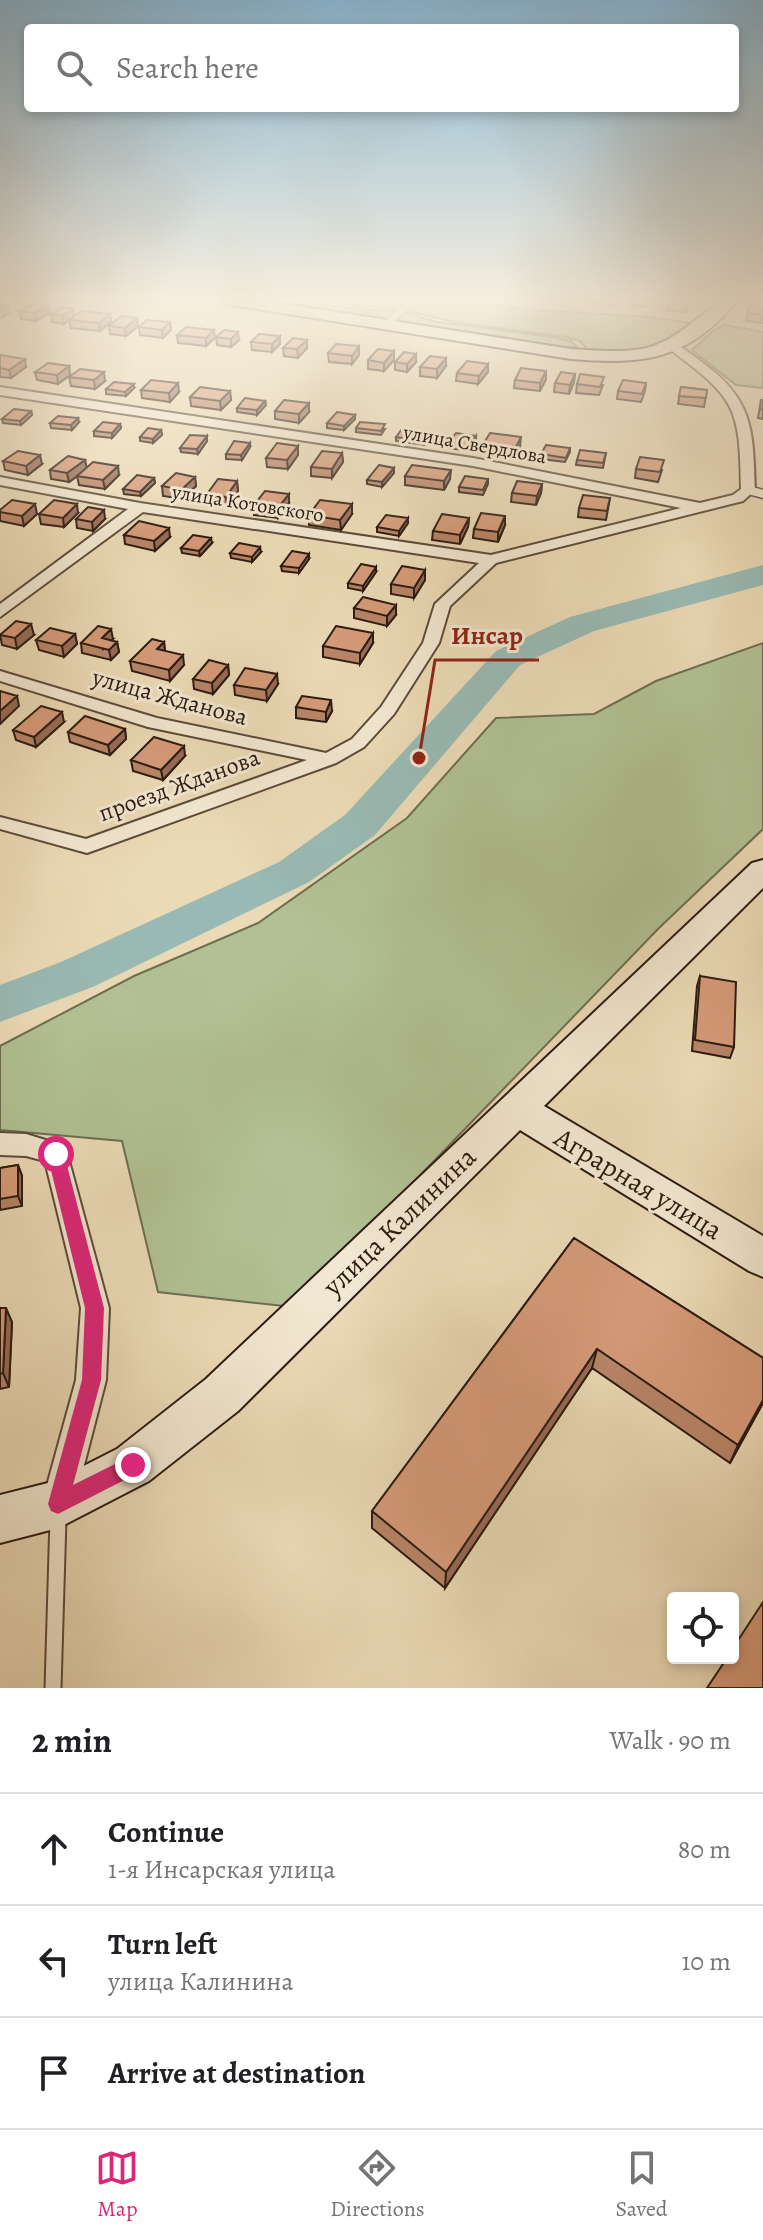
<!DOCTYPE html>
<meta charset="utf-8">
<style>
:root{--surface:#fff;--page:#f2f2f2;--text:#202124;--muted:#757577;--line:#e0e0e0;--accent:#db2777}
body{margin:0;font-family:Alegreya,serif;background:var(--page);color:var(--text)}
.controls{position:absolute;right:24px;bottom:24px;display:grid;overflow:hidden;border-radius:8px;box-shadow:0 4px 12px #0003}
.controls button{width:72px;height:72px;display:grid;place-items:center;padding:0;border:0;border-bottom:2px solid var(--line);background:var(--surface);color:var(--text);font:40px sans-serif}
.stop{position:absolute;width:24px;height:24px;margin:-18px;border:6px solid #db2777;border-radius:50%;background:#fff}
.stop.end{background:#db2777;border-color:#fff;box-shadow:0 2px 8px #0008}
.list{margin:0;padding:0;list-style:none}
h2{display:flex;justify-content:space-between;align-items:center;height:104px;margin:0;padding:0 32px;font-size:34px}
h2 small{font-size:26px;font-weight:400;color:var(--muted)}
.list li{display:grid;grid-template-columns:52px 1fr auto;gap:24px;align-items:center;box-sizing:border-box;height:112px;padding:0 32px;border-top:2px solid var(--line)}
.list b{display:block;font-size:30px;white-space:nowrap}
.list p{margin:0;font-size:26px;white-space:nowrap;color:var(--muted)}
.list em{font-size:26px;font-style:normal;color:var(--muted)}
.icon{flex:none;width:44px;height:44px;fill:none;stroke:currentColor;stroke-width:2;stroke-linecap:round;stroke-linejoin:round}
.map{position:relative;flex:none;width:763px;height:1688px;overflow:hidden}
.search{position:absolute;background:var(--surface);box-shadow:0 4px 12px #0003;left:24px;right:24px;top:24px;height:88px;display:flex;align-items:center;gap:20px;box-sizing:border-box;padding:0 28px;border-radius:8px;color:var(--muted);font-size:30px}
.sheet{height:440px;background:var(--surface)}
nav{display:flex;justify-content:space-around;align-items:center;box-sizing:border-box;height:112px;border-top:2px solid var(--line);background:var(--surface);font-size:22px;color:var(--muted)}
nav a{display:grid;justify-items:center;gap:4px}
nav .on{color:var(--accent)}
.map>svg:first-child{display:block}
.green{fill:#b1c193;stroke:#6e6e52;stroke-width:2}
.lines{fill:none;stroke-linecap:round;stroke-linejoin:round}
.river{fill:#99bab4;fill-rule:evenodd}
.lane-far2-casing{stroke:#5c4b3a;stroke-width:8}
.lane-far1-casing{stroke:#5c4b3a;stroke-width:11}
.lane-casing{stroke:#5c4b3a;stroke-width:19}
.street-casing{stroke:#5c4b3a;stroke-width:4}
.secondary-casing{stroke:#2c1b11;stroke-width:4}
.lane-far2{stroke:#f2e7d0;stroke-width:6}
.lane-far1{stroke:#f2e7d0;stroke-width:8}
.lane{stroke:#f2e7d0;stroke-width:15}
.street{fill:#f2e7d0;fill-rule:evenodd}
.secondary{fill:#f2e7d0;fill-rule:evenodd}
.wall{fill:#b88568;stroke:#2c1b11;stroke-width:2}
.shaded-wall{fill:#966c55;stroke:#2c1b11;stroke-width:2}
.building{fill:#d69b79;stroke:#2c1b11;stroke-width:2}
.route{fill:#db2777}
.labels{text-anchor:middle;stroke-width:6;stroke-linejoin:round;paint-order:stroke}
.far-street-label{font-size:20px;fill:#2c1b11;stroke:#f2e7d0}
.street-label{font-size:24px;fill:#2c1b11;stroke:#f2e7d0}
.near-street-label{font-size:28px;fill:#2c1b11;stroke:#f2e7d0}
.leader{fill:none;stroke:#8f2418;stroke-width:3}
.callout-dot{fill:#8f2418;stroke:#f2e7d0;stroke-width:3}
.callout-label{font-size:26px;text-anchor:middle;font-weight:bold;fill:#8f2418;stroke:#f2e7d0;stroke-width:6;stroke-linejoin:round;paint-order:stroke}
</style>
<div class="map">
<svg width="763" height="1688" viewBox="0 0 763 1688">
<rect width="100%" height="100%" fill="#ebdab6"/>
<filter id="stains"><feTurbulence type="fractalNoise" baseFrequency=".0025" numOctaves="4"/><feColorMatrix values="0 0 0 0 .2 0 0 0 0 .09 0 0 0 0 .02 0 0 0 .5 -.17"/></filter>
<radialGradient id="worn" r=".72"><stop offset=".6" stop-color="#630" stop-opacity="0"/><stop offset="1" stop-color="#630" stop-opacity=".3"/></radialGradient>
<path class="green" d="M297,299H459L534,310L651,317L690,323C661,354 626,355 587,349L580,341L567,337L454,322L404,310Z
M321,305L405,313L437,322L553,337L571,341L577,347H551L316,309Z
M725,325L763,332V388L736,385L692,350L713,331Z
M763,643V829L659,928L293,1307L158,1292L122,1141L0,1130V1046L134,976L258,923L407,818L496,718L594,714L656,681Z"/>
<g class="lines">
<path class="river" d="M763,565V585L594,631L520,665L375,835L309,882L95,986L0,1022V985L61,962L279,862L345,815L496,651L570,617Z"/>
<defs>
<path id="lane-far2" d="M386,324L408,305"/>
<path id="lane-far1" d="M748,490L763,494"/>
<path id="lane" d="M53,1688L58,1518"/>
<path id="street" d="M672,343C683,347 694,356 703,363C754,400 753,432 755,490L743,501L496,563L450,606L439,643L394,714L364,747L336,763L87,853L0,829V817L86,839L307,760L148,727L0,681V671L157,718L326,753L352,739L381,707L423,643L435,604L479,563L143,512L0,617V604L128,509L0,485V477L140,503L491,555L681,508L473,466L0,395V387L473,458L700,503L733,495L741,489C740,405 735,398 668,348V344Z
M0,1133L26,1134L65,1146L109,1308L106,1380L75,1500L70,1511L59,1516L48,1511L43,1500L76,1380L81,1308L45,1161L26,1156L0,1155Z"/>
<path id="secondary" d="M218,299H254L571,349C655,355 658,351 722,299H739C688,360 646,365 571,359L226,304Z
M763,860V888L544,1106L763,1236V1277L749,1271L520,1130L238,1411L149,1481L58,1528L0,1543V1495L52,1482L117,1449L206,1379L752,863Z"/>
</defs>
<use href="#lane-far2" class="lane-far2-casing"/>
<use href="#lane-far1" class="lane-far1-casing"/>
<use href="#lane" class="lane-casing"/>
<use href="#street" class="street-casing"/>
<use href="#secondary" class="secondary-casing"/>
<use href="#lane-far2" class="lane-far2"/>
<use href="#lane-far1" class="lane-far1"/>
<use href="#lane" class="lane"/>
<use href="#street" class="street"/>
<use href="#secondary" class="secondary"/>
</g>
<path class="wall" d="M588,299H616L614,305L588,302Z
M632,299H648L646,307L631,305Z
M669,299H691L690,304L686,312L666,310Z
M750,303L763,305V323L746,321Z
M73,309L74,316L110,314L111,322L100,331L71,328L69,320L64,324L52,322L51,314Z
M19,311L50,313L36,321L21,319Z
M137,318L138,326L126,336L110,334L109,326Z
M170,322L171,330L163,338L140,335L139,327Z
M177,335L215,338L206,346L178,343Z
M280,336V344L272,352L252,350L251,342Z
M216,337L239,340L231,347L217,345Z
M359,346V355L352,364L329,362L328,353Z
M283,348H307L298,358L284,356Z
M394,351V360L384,371L368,369V360Z
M0,356L26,367L11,378L0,377Z
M395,362H416L407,372L395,370Z
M488,364V372L478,384L456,381L457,373Z
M69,366L70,375L58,384L37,380L35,372Z
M446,366L437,378L420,376V367Z
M546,371V379L540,391L514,388L515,380Z
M575,374L574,382L569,394L554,392L555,383Z
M69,377L105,381L95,389L71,386Z
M646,383L645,391L641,402L617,399L618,391Z
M577,384L603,385L599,395L576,393Z
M681,387L707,390L704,407L678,404Z
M134,388L126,396L106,394V389Z
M141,390L179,392L170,402L142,398Z
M230,391L231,400L221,410L191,406L190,397Z
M761,400H763V419L758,418Z
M265,401L266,405L257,415L237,412V408Z
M31,411L32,415L21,425L3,423L2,419Z
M275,411L309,412L299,423L275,419Z
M355,415V419L344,430L327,428V423Z
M79,422L72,430L51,428L50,423Z
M120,424L121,428L112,438L94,436V431Z
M356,428L385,429L381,435L356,432Z
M161,430L162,435L153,443L140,441V437Z
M207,436V441L198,454L181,452L180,448Z
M476,436V441L468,451L448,448V443Z
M396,437L430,438L425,445L396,441Z
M484,443L520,446L515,456L483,452Z
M298,446V455L288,469L267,467L266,458Z
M250,447L242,460L226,459V454Z
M570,448V452L565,462L541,459V454Z
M342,453L343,462L332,478L311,476V467Z
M606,453L603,468L576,465L577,460Z
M85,460L86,468L119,475L105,489L79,485L77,476L80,474L69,482L51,479L50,470Z
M3,461L42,464L28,475L5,470Z
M394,468V473L382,487L367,484V480Z
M636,469L662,470L658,482L635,478Z
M405,476L450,479L444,490L405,485Z
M195,477L196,486L182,499L163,496L162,486Z
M154,478L155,483L141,496L124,494L123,489Z
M488,479V484L483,495L459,492V487Z
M237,481L238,491L227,506L208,504L207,494Z
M542,484L541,493L536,505L511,502L512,493Z
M610,498L606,520L578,517L579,508Z
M289,503L278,518L254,515V505Z
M0,510L37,514L24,526L0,521Z
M78,513L64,527L41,524L39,514Z
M352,514L341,530L309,525V515Z
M408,518V523L399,536L377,532V527Z
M469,518L468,527L460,544L432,540L433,531Z
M76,519H105L93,531L77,528Z
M505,525L498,542L473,538L474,529Z
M124,535L170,537L155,551L125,544Z
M212,543L200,556L182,553L181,548Z
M261,552L252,562L231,558L230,553Z
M309,559L299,573L282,571L281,566Z
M425,570V580L414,598L391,594V584Z
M376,572L363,591L348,588V583Z
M354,608L396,615L387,626L354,618Z
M0,634L34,635L17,649L2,645Z
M75,634L77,644L64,657L39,650L36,640Z
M113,639L111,641L117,642L119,652L111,660L82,653L81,643Z
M164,642L165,651L184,665L170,681L132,671L130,661Z
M373,643L360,664L323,657V646Z
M228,665L229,675L213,694L194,689L193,679Z
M278,684L267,701L235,695L234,685Z
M296,707L332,711L326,722L296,718Z
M64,722L36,747L16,740L13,730Z
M125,729L126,739L110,755L70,742L68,732Z
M185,756L163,780L133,771L131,760Z
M700,976L734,1047L730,1058L692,1051L697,986Z
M18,1165L22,1176V1206L0,1210V1168Z
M574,1238L763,1358V1403L730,1463L592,1368L445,1588L372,1528V1511Z
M0,1308L12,1322L9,1387L0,1389Z"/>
<path class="shaded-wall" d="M690,299V304L686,312L687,304Z
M3,300L4,307L7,305L9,313L2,318L0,302Z
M49,305L50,313L36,321L35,313Z
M73,309L74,317L64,324L62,316Z
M110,314L111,322L100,331L99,323Z
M137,318L138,326L126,336L125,328Z
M170,322L171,330L163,338L162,330Z
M214,330L215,338L206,346V338Z
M238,332L239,340L231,347V339Z
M280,336V344L272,352V344Z
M307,340V348L298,358L297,349Z
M359,346V355L352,364V356Z
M394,351V360L384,371V363Z
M416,354V362L407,372V364Z
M446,358V366L437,378V369Z
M25,359L26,367L11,378L9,370Z
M488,364V372L478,384L479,376Z
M69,366L70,375L58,384L57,375Z
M546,371V379L540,391V383Z
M104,372L105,381L95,389L94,380Z
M575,374L574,382L569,394L570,385Z
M178,383L179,392L170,402L169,393Z
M134,384V388L126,396L125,392Z
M230,391L231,400L221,410L220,401Z
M265,401L266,405L257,415V410Z
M309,403V412L299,423V414Z
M31,411L32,415L21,425L20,421Z
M355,415V419L344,430V426Z
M78,418L79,422L72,430L71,425Z
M120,424L121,428L112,438V433Z
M161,430L162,435L153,443V439Z
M207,436V441L198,454L197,449Z
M476,436V441L468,451L469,447Z
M521,437L520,446L515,456L516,447Z
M250,443V447L242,460L241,455Z
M298,446V455L288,469L287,460Z
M342,453L343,462L332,478V469Z
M40,455L42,464L28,475L26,466Z
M85,460L87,469L69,482L67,473Z
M118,466L119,475L105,489L103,480Z
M394,468V473L382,487V482Z
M451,470L450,479L444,490V481Z
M195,477L196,486L182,499L181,490Z
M154,478L155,483L141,496L140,492Z
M237,481L238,491L227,506L226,497Z
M542,484L541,493L536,505L537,496Z
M289,494V503L278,518L277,509Z
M35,504L37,514L24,526L22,516Z
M77,504L78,513L64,527L63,518Z
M352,504V514L341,530L340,520Z
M104,510L105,519L93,531L92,522Z
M505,516V525L498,542V532Z
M408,518V523L399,536V531Z
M469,518L468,527L460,544V535Z
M169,528L170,537L155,551L154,541Z
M211,538L212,543L200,556L199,551Z
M260,547L261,552L252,562V557Z
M309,554V559L299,573V568Z
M376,567V572L363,591V586Z
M425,570V580L414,598V588Z
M396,605V615L387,626V616Z
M31,624L34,635L17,649L15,638Z
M111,629L113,639L103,649L102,638Z
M373,633V643L360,664V653Z
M75,634L77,644L64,657L62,646Z
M117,642L119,652L111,660L109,650Z
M164,642L165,652L157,649Z
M183,655L184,665L170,681L169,670Z
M228,665L229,675L213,694L212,683Z
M277,674L278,684L267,701L266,690Z
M17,696L19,706L0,724V711Z
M331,700L332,711L326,722V712Z
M62,712L64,722L36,747L34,737Z
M125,729L126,739L110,755L108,745Z
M184,746L185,756L163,780L161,770Z
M18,1165L22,1176V1206L18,1196Z
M6,1308L12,1322L9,1387L3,1373Z
M597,1349L592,1368L445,1588L446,1572Z
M763,1400V1403L730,1463L738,1445Z"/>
<path class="building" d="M593,299H615L614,301Z
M669,299H690L687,304L667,302Z
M34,303L49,305L35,313L19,311Z
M750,303L763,305V315L748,313Z
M62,307L73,309L62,316L51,314Z
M81,311L110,314L99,323L69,320Z
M121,316L137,318L125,328L109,326Z
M147,320L170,322L162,330L139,327Z
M186,327L214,330L206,338L177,335Z
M224,330L238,332L231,339L216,337Z
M259,334L280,336L272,344L251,342Z
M293,338L307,340L297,349L283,348Z
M336,344L359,346L352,356L328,353Z
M378,349L394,351L384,363L368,360Z
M404,352L416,354L407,364L395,362Z
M0,356V355L25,359L9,370L0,368Z
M430,356L446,358L437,369L420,367Z
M467,361L488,364L479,376L457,373Z
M48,363L69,366L57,375L35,372Z
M521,368L546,371L540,383L515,380Z
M80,369L104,372L94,380L69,377Z
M561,372L575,374L570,385L555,383Z
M580,374L604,377L600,387L577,384Z
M151,380L178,383L169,393L141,390Z
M623,380L646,383L642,394L618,391Z
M114,382L134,384L125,392L106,389Z
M200,387L230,391L220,401L190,397Z
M681,387L707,390L706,398L679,396Z
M245,398L265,401L257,410L237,408Z
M284,400L309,403L299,414L275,411Z
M761,400H763V410L760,409Z
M14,409L31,411L20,421L2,419Z
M337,412L355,415L344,426L327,423Z
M58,416L78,418L71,425L50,423Z
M103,422L120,424L112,433L94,431Z
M360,422L385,424L381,431L356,428Z
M148,428L161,430L153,439L140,437Z
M402,429L430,433L425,441L396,437Z
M456,433L476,436L469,447L448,443Z
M490,433L521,437L516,447L484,443Z
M190,435L207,436L197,449L180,448Z
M234,441L250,443L241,455L226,454Z
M277,443L298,446L287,460L266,458Z
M546,445L570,448L566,458L541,454Z
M580,450L606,453L603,463L577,460Z
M18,451L40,455L26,466L3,461Z
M322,451L342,453L332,469L311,467Z
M68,456L85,460L67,473L50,470Z
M640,457L664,460L660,472L636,469Z
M93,462L118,466L103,480L77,476Z
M379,465L394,468L382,482L367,480Z
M412,465L451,470L444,481L405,476Z
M176,473L195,477L181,490L162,486Z
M137,475L154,478L140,492L123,489Z
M465,476L488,479L483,490L459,487Z
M218,479L237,481L226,497L207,494Z
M517,481L542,484L537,496L512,493Z
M265,491L289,494L277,509L254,505Z
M583,495L610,498L607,511L579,508Z
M12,500L35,504L22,516L0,512V510Z
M54,500L77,504L63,518L39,514Z
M320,500L352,504L340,520L309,515Z
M88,507L104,510L92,522L76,519Z
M481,513L505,516L498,532L474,529Z
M442,514L469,518L460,535L433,531Z
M386,515L408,518L399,531L377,527Z
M139,521L169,528L154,541L124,535Z
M193,535L211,538L199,551L181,548Z
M239,543L260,547L252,557L230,553Z
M292,551L309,554L299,568L281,566Z
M361,564L376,567L363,586L348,583Z
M402,566L425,570L414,588L391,584Z
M363,597L396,605L387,616L354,608Z
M16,621L31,624L15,638L0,635Z
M98,626L111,629L102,638L117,642L109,650L81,643Z
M336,626L373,633L360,653L323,646Z
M50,628L75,634L62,646L36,640Z
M152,639L164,642L157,649L183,655L169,670L130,661Z
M209,660L228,665L212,683L193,679Z
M245,668L277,674L266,690L234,685Z
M0,691L17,696L0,711Z
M302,696L331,700L326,712L296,707Z
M41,706L62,712L34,737L13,730Z
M85,716L125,729L108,745L68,732Z
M154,737L184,746L161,770L131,760Z
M700,976L736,982L734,1047L695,1040Z
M18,1165V1196L0,1199V1168Z
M574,1238L763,1358V1400L738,1445L597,1349L446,1572L372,1511Z
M0,1308H6L3,1373L0,1374Z
M763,1602V1688H707L727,1658H733V1648Z"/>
<linearGradient id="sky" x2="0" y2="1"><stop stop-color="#88b6d3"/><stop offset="0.56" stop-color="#f6eede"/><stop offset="1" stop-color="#f6eede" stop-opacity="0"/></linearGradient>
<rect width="763" height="535" fill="url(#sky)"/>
<path class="route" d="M56,1147L64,1154L104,1308L101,1380L73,1485L133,1455L140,1458L143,1465L140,1472L58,1514L51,1511L48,1504L82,1380L85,1308L47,1154Z"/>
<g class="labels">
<g class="far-street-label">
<text transform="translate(475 444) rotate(10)" y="7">улица Свердлова</text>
<text transform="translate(248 503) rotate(9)" y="7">улица Котовского</text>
</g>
<g class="street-label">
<text transform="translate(170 697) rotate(15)" y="8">улица Жданова</text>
<text transform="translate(179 785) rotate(-20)" y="8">проезд Жданова</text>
</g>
<g class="near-street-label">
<text transform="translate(639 1183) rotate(31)" y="10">Аграрная улица</text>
<text transform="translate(399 1221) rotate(-44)" y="10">улица Калинина</text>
</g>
</g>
<path class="leader" d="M419 758L435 660H539"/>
<circle class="callout-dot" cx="419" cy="758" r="8"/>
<g class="callout-label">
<text x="487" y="644">Инсар</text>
</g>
<rect width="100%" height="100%" filter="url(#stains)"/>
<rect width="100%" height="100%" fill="url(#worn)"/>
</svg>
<div class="controls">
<button><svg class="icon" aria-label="locate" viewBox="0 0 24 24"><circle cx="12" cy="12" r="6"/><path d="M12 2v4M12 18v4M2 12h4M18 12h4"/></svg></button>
</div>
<div class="stop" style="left:56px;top:1154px"></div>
<div class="stop end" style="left:133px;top:1465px"></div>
<div class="search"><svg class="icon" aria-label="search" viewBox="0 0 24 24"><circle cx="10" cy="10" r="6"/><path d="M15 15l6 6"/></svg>Search here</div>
</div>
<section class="sheet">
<h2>2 min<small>Walk · 90 m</small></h2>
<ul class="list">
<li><svg class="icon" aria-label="ahead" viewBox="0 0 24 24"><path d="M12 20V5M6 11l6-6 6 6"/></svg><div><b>Continue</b><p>1-я Инсарская улица</p></div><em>80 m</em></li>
<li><svg class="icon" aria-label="left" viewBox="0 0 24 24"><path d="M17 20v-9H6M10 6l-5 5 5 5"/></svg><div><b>Turn left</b><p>улица Калинина</p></div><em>10 m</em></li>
<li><svg class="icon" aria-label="arrive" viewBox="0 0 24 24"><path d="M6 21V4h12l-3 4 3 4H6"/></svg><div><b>Arrive at destination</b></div></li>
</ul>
</section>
<nav>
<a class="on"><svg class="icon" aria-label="map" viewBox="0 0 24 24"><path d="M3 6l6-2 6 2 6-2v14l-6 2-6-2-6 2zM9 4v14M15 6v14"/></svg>Map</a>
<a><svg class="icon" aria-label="directions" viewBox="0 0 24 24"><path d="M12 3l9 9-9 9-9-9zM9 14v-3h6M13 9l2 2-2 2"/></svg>Directions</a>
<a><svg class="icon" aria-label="saved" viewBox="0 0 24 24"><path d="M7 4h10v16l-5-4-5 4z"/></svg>Saved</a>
</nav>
